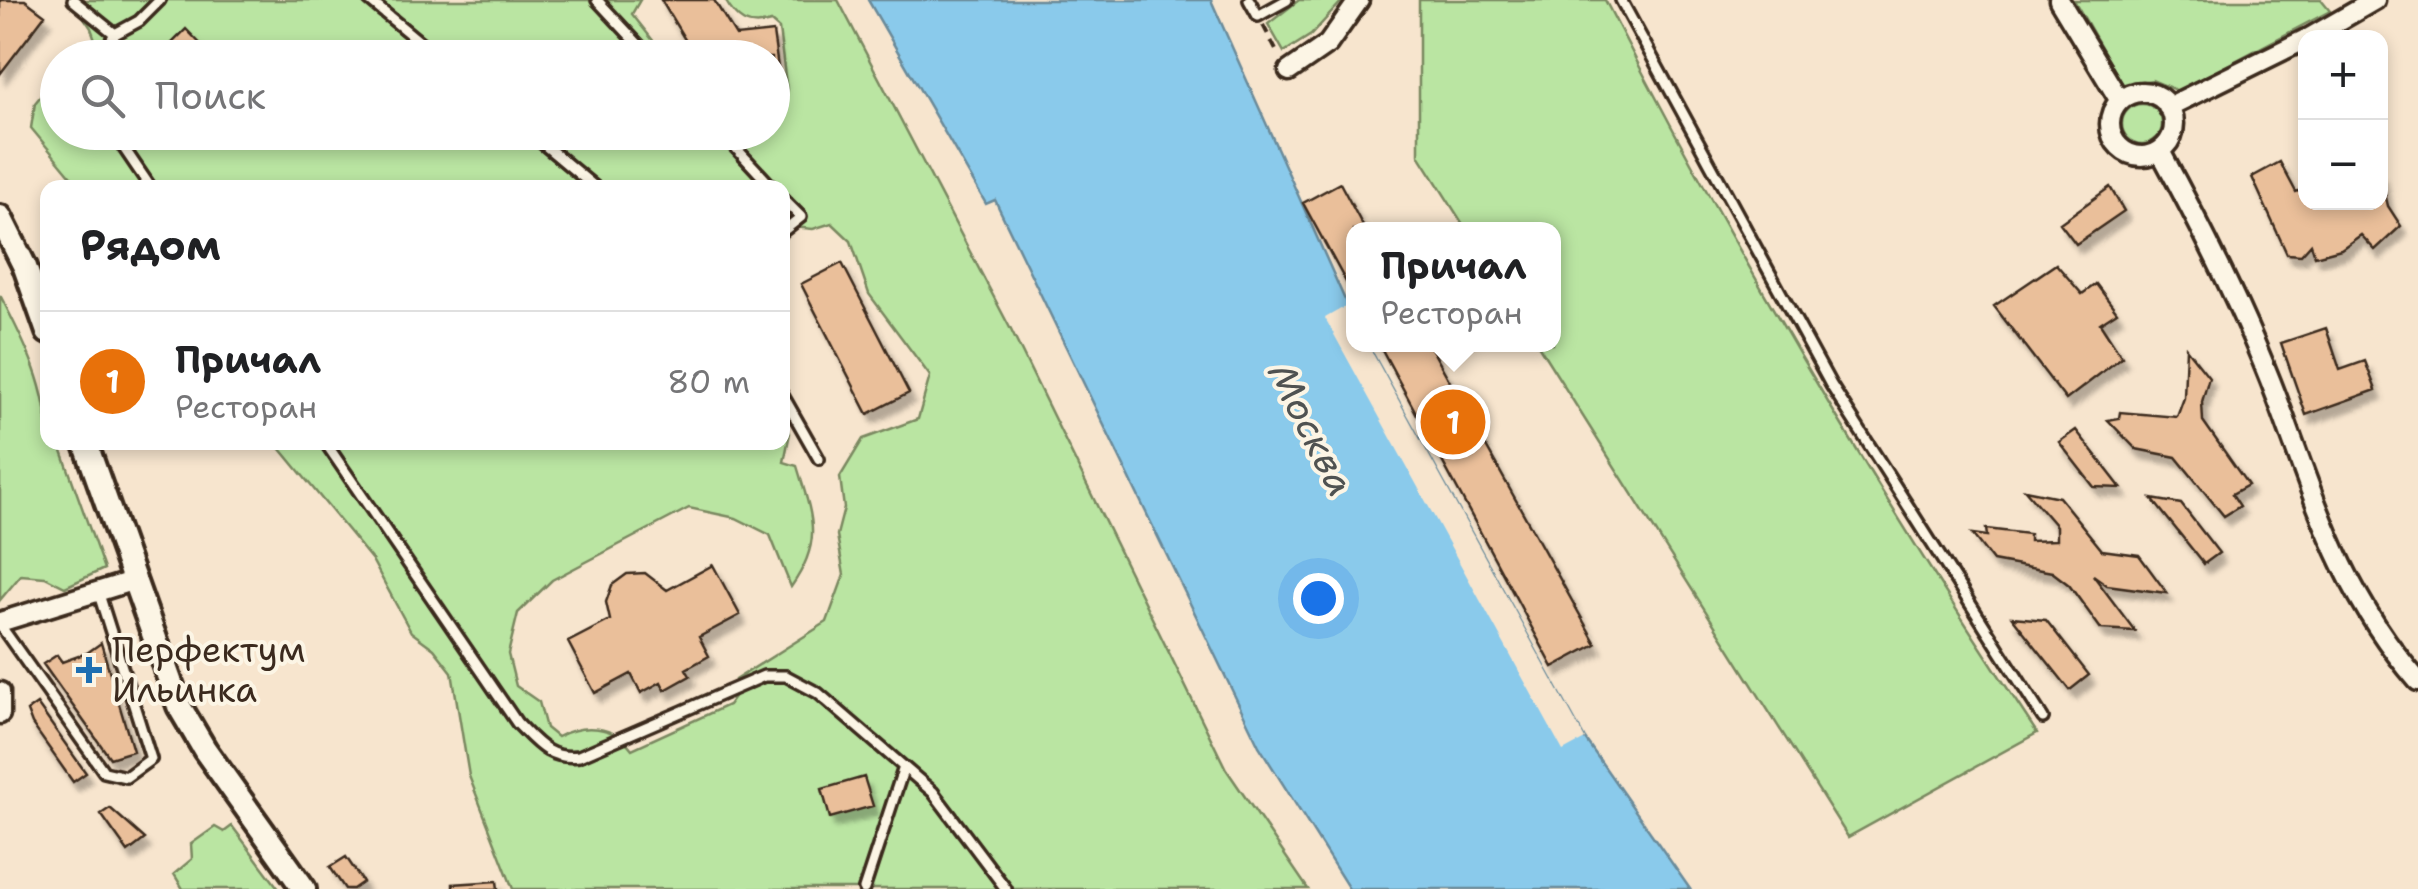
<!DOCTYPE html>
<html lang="ru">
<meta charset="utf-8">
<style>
:root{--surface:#fff;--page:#f6f6f6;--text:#202124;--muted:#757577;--line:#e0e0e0;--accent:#2563eb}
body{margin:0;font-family:"Shantell Sans",sans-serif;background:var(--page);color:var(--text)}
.controls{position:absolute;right:30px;top:30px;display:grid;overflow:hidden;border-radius:20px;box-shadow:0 5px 15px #0003}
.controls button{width:90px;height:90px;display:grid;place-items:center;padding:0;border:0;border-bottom:2px solid var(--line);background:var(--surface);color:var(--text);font:50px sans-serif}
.you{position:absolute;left:1318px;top:598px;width:35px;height:35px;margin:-25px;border:8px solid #fff;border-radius:50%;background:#1a73e8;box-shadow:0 0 0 15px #1a73e833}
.badge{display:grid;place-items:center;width:65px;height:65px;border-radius:50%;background:var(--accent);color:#fff;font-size:32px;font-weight:700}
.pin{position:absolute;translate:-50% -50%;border:5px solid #fff;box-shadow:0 2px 10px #0006}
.popup{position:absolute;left:1346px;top:222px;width:215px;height:130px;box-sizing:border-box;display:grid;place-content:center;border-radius:20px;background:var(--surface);filter:drop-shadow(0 2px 8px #0005);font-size:32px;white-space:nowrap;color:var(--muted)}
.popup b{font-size:38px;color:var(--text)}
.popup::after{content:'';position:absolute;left:50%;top:100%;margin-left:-20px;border:20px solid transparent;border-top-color:var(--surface)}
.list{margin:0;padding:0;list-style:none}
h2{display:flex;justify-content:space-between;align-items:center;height:130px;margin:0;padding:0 40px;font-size:42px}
h2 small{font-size:32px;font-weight:400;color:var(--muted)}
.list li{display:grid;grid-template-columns:65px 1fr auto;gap:30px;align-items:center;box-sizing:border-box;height:140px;padding:0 40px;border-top:2px solid var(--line)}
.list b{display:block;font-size:38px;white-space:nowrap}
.list p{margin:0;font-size:32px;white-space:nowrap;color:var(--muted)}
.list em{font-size:32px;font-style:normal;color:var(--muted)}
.icon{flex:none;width:55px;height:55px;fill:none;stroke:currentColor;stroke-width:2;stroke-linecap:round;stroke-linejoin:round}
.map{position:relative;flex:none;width:2418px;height:889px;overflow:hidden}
.search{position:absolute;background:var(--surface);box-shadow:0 5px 15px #0003;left:40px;top:40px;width:750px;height:110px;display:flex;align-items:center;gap:25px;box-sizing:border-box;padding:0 35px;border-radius:55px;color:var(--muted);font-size:38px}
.panel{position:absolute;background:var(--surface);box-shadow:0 5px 15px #0003;left:40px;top:180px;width:750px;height:270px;border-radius:20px}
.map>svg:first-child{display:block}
.green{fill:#bae5a2;stroke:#7a8860;stroke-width:2.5}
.water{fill:#8acaeb;stroke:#6a8a99;stroke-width:2.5}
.pier{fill:#f7e5ce}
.building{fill:#eabf9a;stroke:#3b2a1e;stroke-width:2.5;filter:url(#shadow)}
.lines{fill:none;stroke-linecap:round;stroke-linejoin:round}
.lane-casing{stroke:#3b2a1e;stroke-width:16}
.street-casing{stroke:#3b2a1e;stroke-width:25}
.secondary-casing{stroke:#3b2a1e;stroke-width:30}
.path{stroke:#3b2a1e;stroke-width:4;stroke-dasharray:10 8;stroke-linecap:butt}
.lane{stroke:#fcf5e5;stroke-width:9}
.street{stroke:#fcf5e5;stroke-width:18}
.secondary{stroke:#fcf5e5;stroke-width:22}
.poi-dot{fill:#1f6fb2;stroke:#fcf5e5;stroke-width:4}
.labels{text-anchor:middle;stroke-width:8;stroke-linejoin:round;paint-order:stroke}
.poi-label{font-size:35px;fill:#3b2a1e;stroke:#fcf5e5;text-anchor:start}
.water-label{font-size:38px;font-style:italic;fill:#4f5251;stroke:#fcf5e5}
</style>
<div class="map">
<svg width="2418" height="889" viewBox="0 0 2418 889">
<defs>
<filter id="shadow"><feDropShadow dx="5.5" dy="9" stdDeviation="2.5" flood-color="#0004"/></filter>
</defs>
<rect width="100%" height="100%" fill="#f7e5ce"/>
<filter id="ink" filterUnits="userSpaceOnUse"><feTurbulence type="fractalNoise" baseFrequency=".01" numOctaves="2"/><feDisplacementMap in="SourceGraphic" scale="20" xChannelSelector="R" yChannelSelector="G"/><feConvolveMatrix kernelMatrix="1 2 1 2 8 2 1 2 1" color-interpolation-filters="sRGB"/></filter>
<g filter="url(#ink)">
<path class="green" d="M72,0H640L632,14L666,57H96L100,54L91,28Z
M725,0H838L1010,328L1226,769L1308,889H513L469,776L452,672L434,649L411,632L372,560L276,443L782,442L785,421L790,433L784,462L797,466C812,516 824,541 791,587L770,535L736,518L689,508L552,580L518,613L508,654L516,686L539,702L546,728L557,737C583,723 614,725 632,749L728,705L736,694L735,680L827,622L844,575L837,535L844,508L840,477L863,439L918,419L930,376L869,294L851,241L832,223L813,229L783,226L782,188L80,187L31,128L35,103L57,76L58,132H772L773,97L787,92L779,29L771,22C747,29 737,21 725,0Z
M1299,0H1343L1311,35L1284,52L1268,24Z
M1419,0H1605C1735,254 1879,496 2037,733L1848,837L1538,345L1553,344V230L1466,229L1419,155Z
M2074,0H2321L2330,11L2178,91L2152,80L2123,85Z
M2122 124a20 20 0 1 1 40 0a20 20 0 1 1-40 0Z
M0,295C25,343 48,388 48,442L59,443L104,569L65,587L45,577L21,575L0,600Z
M232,826L279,889H183L174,874L192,859L191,844L215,827L224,832Z"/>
<path class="water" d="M868,0H1211L1353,318V344L1368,345L1585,739L1690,889H1349L1259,746L995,200L986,204Z"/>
<path class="pier" d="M1346,306L1353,318V344L1368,345L1585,739L1563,751L1325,318Z"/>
<path class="building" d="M0,0H25L45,15L0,74Z
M661,0H714L736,36L773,32L780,82L772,83V58H696Z
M186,29L214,58H173L166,49Z
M2280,162L2296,192L2306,188V202H2380V171L2388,206L2401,226L2375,250L2361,235L2341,249L2315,256L2311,244L2301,255L2287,254L2252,177Z
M1340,183L1365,230H1353V295L1303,203Z
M2110,187L2124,211L2076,244L2060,223Z
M842,263L909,393L868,414L801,284Z
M2056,264L2082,294L2096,284L2117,312L2100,323L2122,357L2066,400L1994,306Z
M2326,328L2340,370L2365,361L2376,390L2306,415L2281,343Z
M1379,344H1429L1596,644L1553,667Z
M2186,348L2209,377L2202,402L2203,421L2248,485L2232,494L2240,506L2224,516L2176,457L2136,449L2108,420L2119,418L2120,412L2177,417L2184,398Z
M2076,430L2121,488L2094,487L2059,442Z
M2025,490L2059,497L2102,550L2139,555L2167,593L2107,585L2093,575L2135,631L2101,629L2069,585L2052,572L1993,561L1972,534L1987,536L1986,529L2029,534V541L2056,540V526Z
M2152,499L2181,504L2219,553L2204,564Z
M713,565L740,615L699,637L709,656L686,669L690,676L665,690L661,682L641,693L631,674L595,693L568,642L610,620L606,602L612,585L627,574L645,573L667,590Z
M2012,617L2046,620L2089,675L2070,690Z
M101,643L133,751L110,758L43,664L57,655L62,662L87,653Z
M37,704L86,773L73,782L32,724L27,711Z
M864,777L873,806L830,818L822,789Z
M110,808L145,839L128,852L101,814Z
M346,857L363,882L353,889H345L330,867Z
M497,881L498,889H453V884Z"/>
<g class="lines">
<defs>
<path id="lane" d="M73,0L115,34L139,21L160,0
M369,0L439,58
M597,0L651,58
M1249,0L1258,16L1287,0
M1621,0L1831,385L2043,718
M100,58L115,34
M113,132L151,188
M529,132L596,188
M721,132L773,188
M782,198L801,217L782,232
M782,394L819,459
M325,442L517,723C537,743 549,760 579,756L764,676H786L818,693L933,792L1006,889
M0,625L104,772L126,777L151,759L98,591
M864,889L904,767"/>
<path id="street" d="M2059,0L2120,101
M2309,38L2375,0
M1289,71L1328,44L1359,0
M2110 124a32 32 0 1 1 64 0a32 32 0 1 1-64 0Z
M2168,107L2306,39
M2160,151C2203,230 2245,313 2277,398C2316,503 2342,594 2418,681
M0,622L132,581
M0,692V714"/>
<path id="secondary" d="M0,217L25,267L48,332
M85,442L179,706L205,750L304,889"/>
</defs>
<use href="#lane" class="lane-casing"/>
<use href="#street" class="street-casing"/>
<use href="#secondary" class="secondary-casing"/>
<path class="path" d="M1263,25L1279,56"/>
<use href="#lane" class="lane"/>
<use href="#street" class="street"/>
<use href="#secondary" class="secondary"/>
</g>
</g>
<path class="poi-dot" d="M84 655h10v10h10v10h-10v10h-10v-10h-10v-10h10z"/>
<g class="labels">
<g class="poi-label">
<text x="112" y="662">Перфектум<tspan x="112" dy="40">Ильинка</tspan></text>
</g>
<g class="water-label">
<text transform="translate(1311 429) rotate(63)" y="13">Москва</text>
</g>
</g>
</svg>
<div class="controls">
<button>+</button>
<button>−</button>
</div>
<div class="you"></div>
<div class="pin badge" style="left:1453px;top:422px;background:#e8710a">1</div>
<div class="popup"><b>Причал</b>Ресторан</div>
<div class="search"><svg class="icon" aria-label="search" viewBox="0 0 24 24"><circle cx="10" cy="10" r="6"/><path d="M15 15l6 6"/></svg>Поиск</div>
<section class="panel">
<h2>Рядом<small></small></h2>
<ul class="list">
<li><span class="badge" style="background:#e8710a">1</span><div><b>Причал</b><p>Ресторан</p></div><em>80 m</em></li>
</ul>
</section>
</div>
